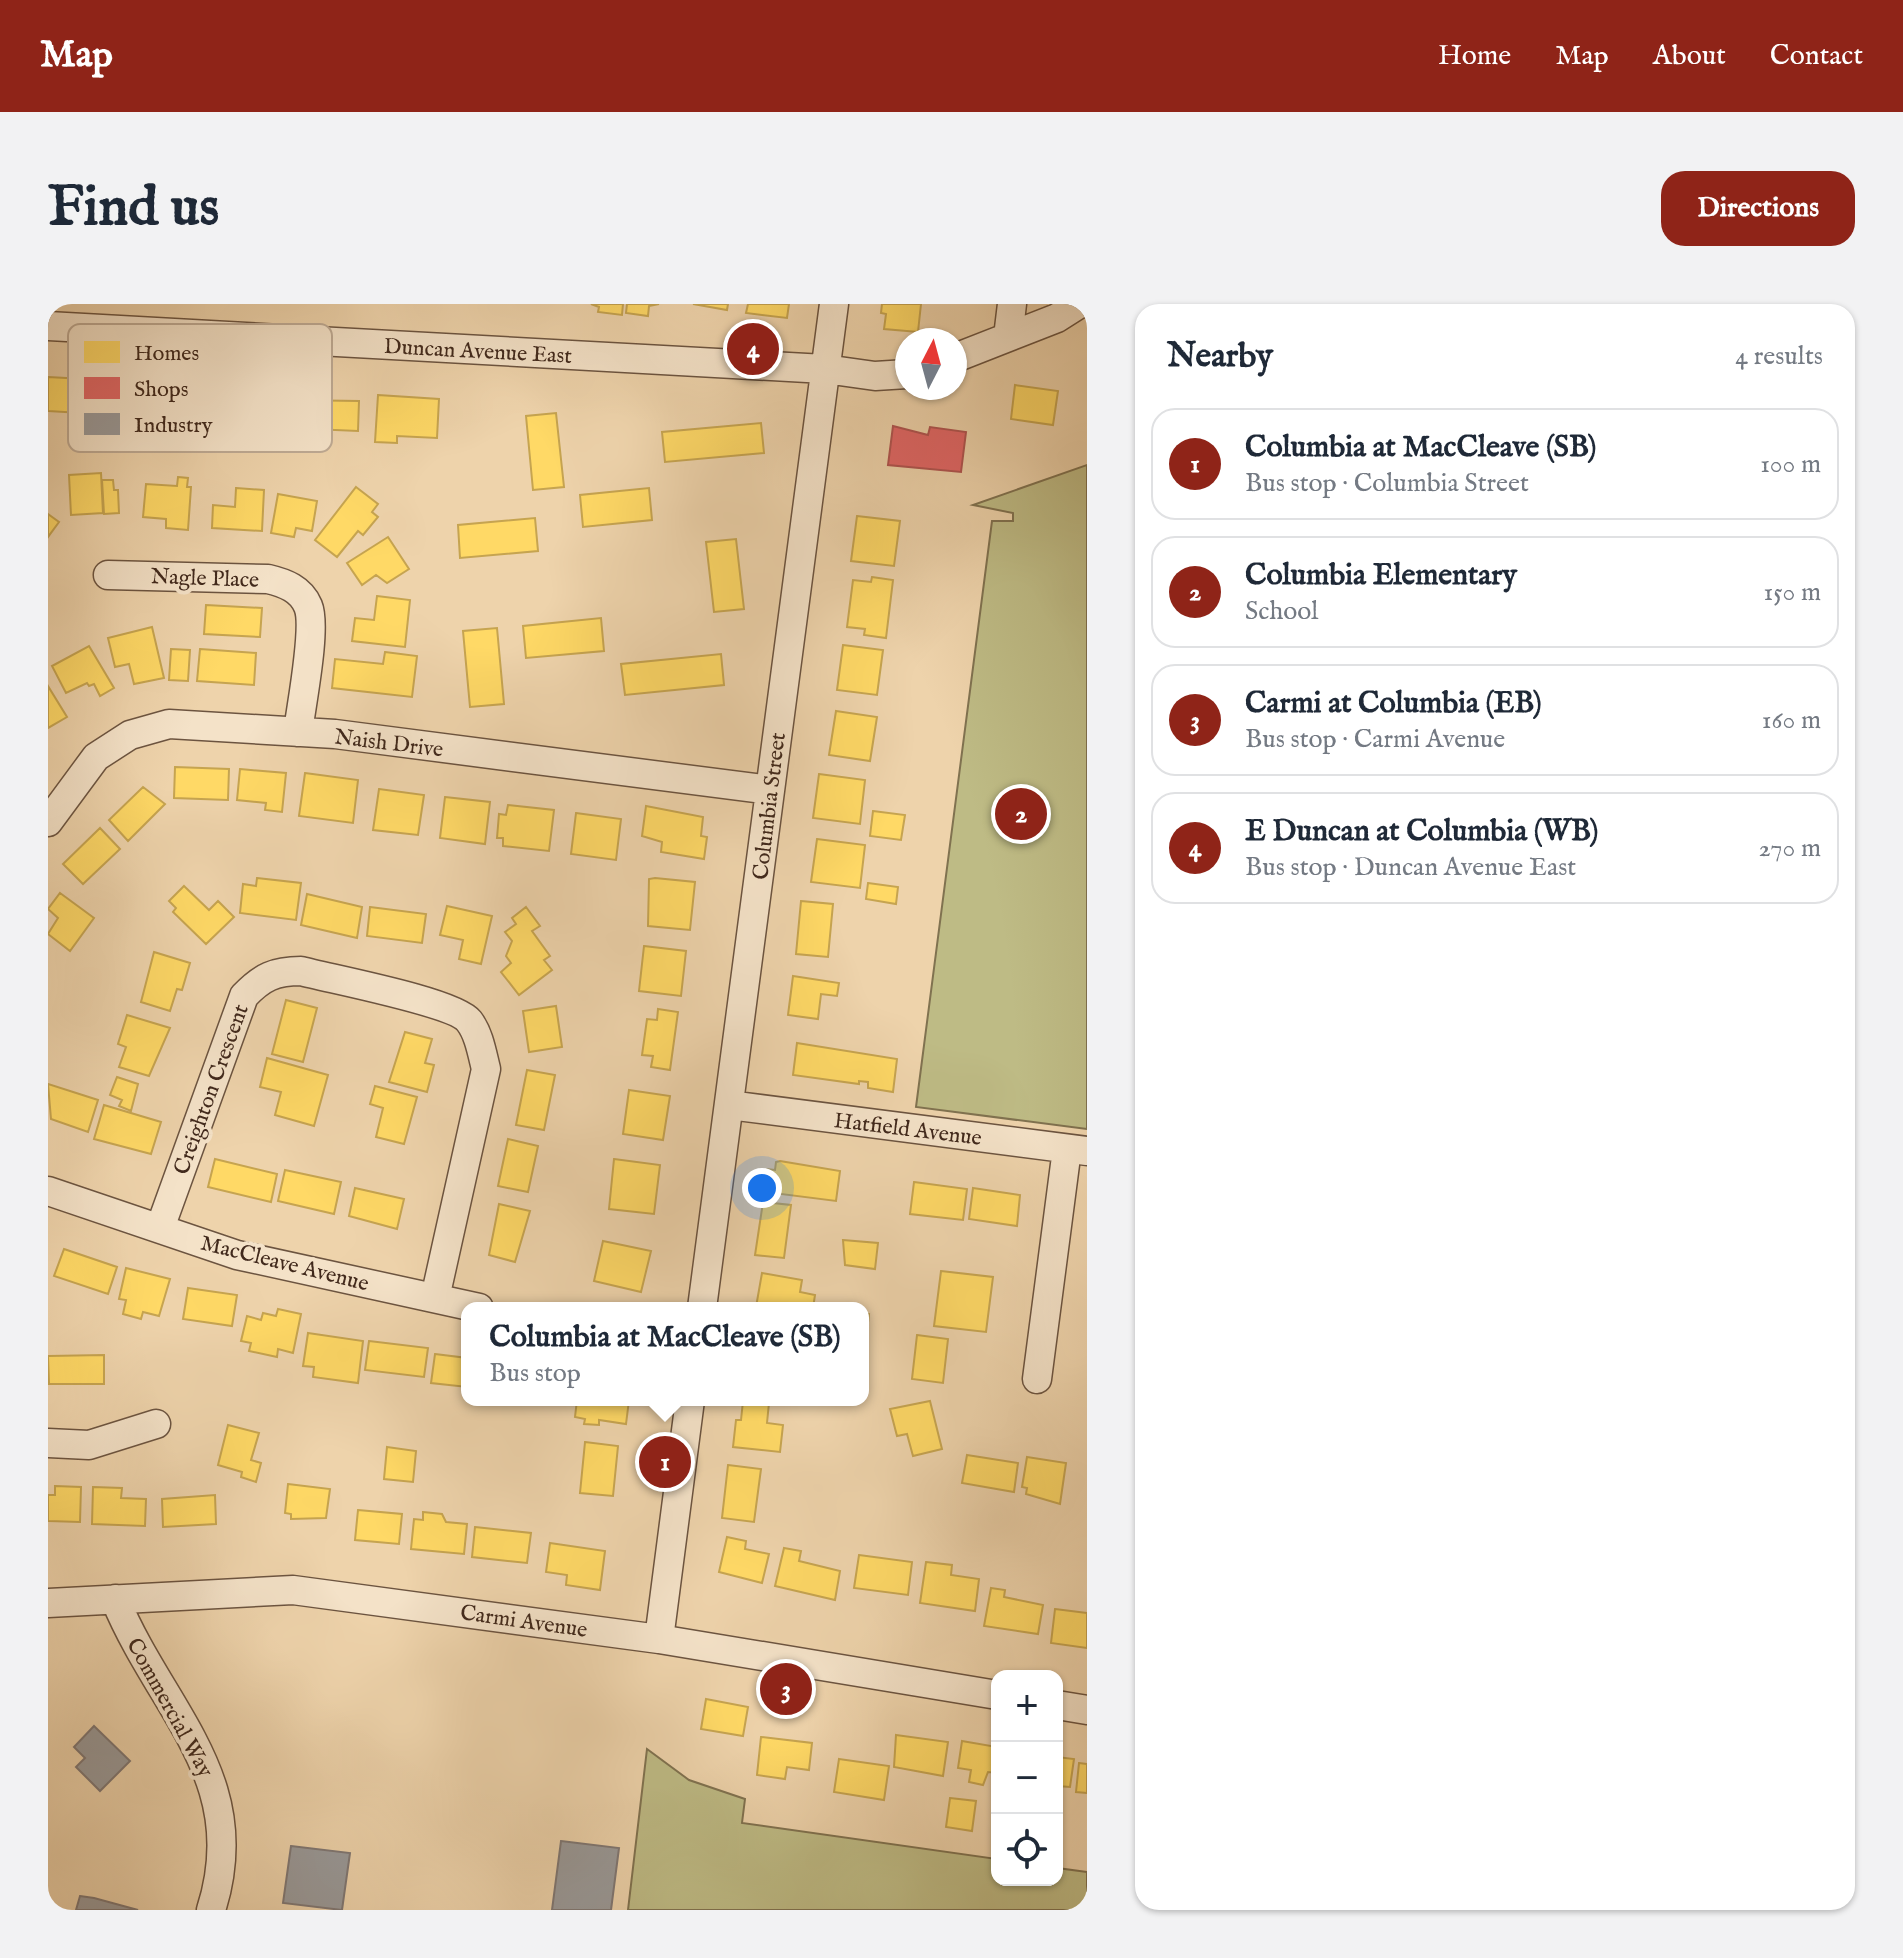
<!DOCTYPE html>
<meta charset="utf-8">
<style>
:root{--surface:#fff;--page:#f2f2f3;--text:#1f2937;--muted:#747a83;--line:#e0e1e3;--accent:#8f2418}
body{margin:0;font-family:"IM FELL English",serif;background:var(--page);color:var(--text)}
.controls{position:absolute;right:24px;bottom:24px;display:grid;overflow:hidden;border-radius:16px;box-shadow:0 2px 6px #0004}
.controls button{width:72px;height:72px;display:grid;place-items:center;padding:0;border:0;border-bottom:2px solid var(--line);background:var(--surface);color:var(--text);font:40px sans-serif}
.compass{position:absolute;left:847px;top:24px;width:72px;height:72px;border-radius:50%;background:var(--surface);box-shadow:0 2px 6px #0004;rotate:6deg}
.you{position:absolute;left:714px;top:884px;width:28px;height:28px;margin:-20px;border:6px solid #fff;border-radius:50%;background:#1a73e8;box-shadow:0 0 0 12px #1a73e833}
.badge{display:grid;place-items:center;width:52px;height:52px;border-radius:50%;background:var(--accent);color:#fff;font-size:26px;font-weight:700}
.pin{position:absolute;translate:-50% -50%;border:4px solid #fff;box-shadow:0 2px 8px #0006}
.popup{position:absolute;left:413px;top:998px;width:408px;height:104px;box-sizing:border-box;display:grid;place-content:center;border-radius:16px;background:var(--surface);filter:drop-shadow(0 2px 6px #0005);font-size:26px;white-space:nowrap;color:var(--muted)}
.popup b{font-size:30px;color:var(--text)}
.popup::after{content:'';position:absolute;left:50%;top:100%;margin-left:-16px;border:16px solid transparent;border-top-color:var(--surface)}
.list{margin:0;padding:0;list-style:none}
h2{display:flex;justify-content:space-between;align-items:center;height:104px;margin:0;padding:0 32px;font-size:34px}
h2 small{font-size:26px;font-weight:400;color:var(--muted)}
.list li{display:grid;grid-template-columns:52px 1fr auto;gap:24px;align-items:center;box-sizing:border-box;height:112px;margin:0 16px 16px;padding:0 16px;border:2px solid var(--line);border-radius:24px}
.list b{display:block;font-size:30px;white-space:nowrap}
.list p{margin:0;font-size:26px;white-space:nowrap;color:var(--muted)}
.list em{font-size:26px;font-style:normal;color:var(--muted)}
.icon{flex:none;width:44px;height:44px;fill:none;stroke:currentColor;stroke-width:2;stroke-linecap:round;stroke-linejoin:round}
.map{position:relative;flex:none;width:1039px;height:1606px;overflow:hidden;border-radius:24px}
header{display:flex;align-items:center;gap:48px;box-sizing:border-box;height:112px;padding:0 40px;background:var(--accent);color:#fff}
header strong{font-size:38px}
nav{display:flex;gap:44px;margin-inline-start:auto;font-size:28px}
.intro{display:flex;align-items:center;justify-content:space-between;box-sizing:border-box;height:192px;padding:0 48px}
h1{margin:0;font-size:56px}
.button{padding:20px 36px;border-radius:24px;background:var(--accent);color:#fff;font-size:28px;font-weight:700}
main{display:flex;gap:48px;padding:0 48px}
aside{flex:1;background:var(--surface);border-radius:24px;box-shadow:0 2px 6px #0004}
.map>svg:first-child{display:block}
.green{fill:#bebb85;stroke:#807250;stroke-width:2}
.homes{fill:#ffd966;stroke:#c6a450;stroke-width:2}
.shops{fill:#e06666;stroke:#b05450;stroke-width:2}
.industry{fill:#999;stroke:#7f7774;stroke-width:2}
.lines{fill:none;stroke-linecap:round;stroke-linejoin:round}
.minor-casing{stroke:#6c5440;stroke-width:31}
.minor{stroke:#f4e2c8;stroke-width:28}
.labels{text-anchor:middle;stroke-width:8;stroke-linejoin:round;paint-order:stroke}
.street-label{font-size:22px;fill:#41291c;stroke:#f4e2c8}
.key{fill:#f4e2c8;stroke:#beaa94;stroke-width:2}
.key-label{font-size:22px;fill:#41291c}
</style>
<header>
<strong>Map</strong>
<nav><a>Home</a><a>Map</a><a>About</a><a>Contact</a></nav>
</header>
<div class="intro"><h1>Find us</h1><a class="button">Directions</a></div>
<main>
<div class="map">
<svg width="1039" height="1606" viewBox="0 0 1039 1606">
<rect width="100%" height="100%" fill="#eed3ab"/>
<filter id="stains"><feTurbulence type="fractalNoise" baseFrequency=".0025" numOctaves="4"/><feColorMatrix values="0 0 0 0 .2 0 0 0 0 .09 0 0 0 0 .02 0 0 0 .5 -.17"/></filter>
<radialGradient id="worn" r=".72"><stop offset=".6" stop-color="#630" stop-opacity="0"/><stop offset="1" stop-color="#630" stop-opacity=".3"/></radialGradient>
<path class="green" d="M1039,161V825L868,803L944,217H965V209L925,201Z
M599,1445L641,1476L697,1495L694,1519L949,1555V1576H1009V1564L1039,1568V1606H580Z"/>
<path class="homes" d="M543,0H575L574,11L550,8L551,3Z
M579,0H611L601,2L600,12L578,9Z
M645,0H680L679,6Z
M700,0H741L739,14L698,9Z
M834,0H873L870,28L836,25L838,10L833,9Z
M0,73L36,75L33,109L0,107Z
M49,77L89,79L87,110L48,108Z
M121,80L165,83L164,111L119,108Z
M190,81L228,83L227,110L188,108Z
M967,81L1010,87L1005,121L963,115Z
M330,91L391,95L389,134L349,132V139L327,138Z
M243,96L311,97L310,127L241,124Z
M508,109L516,183L485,186L478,112Z
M713,119L716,149L617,158L614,128Z
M53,169L55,209L23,211L21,171Z
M130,173L140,174L139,183H143L140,226L118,224V215L95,213L98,180L129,182Z
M54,176H65L66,186H70L71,209L56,210Z
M308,183L330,200L324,208L330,213L315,231L310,227L289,253L267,236Z
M188,184L216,186L214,227L164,224L165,201L187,203Z
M601,184L604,216L535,223L532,191Z
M230,190L269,197L264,227L248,224L246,233L223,229Z
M0,210L11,218L0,233Z
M809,212L852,217L846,262L803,257Z
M487,214L490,247L412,254L410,221Z
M340,233L361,265L339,279L328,271L314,281L299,259Z
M688,235L696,305L666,308L658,238Z
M824,273L845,276L838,334L816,331L817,325L799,323L805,276L823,278Z
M329,292L362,296L357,343L304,337L307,314L326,316Z
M158,301L214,304L212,333L156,330Z
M553,314L556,347L478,354L475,322Z
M104,323L116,374L86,380L81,360L67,363L60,334Z
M449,324L456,400L422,403L415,327Z
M795,341L835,346L829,391L789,386Z
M41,342L66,384L52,392L46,380L41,382L39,379L18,389L4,362Z
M123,345L142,346L140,377L121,376Z
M152,345L208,349L206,381L149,377Z
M337,348L369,352L364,393L284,384L287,355L335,360Z
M673,350L676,381L577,391L573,360Z
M0,382L19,413L0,424Z
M788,407L829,413L822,457L781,451Z
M127,463L181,465L180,496L126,494Z
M192,465L238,469L234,508L217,506L218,499L189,496Z
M257,469L310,476L305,519L251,512Z
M771,470L817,476L812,520L765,514Z
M95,483L117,500L80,537L61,516Z
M331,485L376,491L370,531L325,526Z
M397,493L442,498L437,540L392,534Z
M460,501L506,506L501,547L455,542V534H449L451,510L458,511Z
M598,502L655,513L653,532L659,533L656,555L613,548L614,538L594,532Z
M825,507L857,511L853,536L822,532Z
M528,509L573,515L568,556L523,550Z
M52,524L72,545L35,580L15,560Z
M769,535L817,541L812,584L763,578Z
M209,574L253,579L248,616L192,609L195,580L208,582Z
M607,574L647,578L642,626L600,622L601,575Z
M820,579L850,583L848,600L818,595Z
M136,582L161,606L170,597L186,613L158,640L125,608L128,604L121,597Z
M12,589L46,614L22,647L0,630L10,614L0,605Z
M259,590L314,603L309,634L253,621Z
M753,597L785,600L780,653L748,650Z
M399,602L444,612L433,660L411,655L415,636L392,631Z
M322,603L378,610L374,639L319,632Z
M478,603L492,622L484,627L502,652L496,656L504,666L471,691L453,668L463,659L458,652L464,637L457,628L468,620L464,614Z
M596,642L638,647L633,692L591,687Z
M106,648L142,659L134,686L129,685L122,707L93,698Z
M745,672L791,679L789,692L773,690L770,715L740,711Z
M238,696L269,704L255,758L224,750Z
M508,702L514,743L481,748L475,707Z
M610,705L630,708L622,766L603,763L605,752L594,751L599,715L609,716Z
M79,711L122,724L101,772L71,763L78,743L70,740Z
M357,728L384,735L377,759L386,761L379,788L341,778Z
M749,739L849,755L845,788L820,784V778L811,777V780L745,771Z
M219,754L280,771L266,822L227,811L233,788L212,783Z
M479,766L507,771L496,826L468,821Z
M69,773L90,780L83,807L71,802L74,796L62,791Z
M0,780L50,796L40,828L3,815Z
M327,782L369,793L356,840L328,833L335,804L322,800Z
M581,786L622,792L615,836L575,830Z
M56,801L113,818L103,850L46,835Z
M460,835L490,842L480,888L450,882Z
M167,855L229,870L223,898L160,883Z
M566,855L612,861L606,910L561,905Z
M732,857L792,867L788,897L717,888L719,865L727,866L728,858Z
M237,866L293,878L286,910L230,897Z
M866,878L919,885L915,916L862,910Z
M307,884L356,895L349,925L301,912Z
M925,884L972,891L969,922L921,915Z
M715,898L743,901L736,954L707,951Z
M451,900L482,907L467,958L441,951Z
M795,936L830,939L827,965L797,961Z
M555,937L603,947L593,988L546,977Z
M16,945L69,963L60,990L6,972Z
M78,964L122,975L111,1012L95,1008L93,1015L75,1010L78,996L71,995Z
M893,967L945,973L938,1028L886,1022Z
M714,969L754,976L752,988L767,991L765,1004L708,1003Z
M140,984L189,991L184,1022L135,1015Z
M230,1005L253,1010L245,1049L230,1045L229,1053L201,1047L203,1039L193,1037L199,1012L213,1016L215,1009L228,1012Z
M815,1009L821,1010L818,1036H815Z
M260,1029L315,1037L310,1079L265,1073L266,1063L255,1062Z
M869,1031L900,1035L895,1079L864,1075Z
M321,1037L380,1044L376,1073L317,1066Z
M387,1050L419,1054V1083L383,1079Z
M56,1051V1080H1L0,1052Z
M529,1096H581L578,1120L551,1116V1121L536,1120L537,1115L527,1113Z
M695,1097L721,1099L719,1119L735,1121L732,1148L685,1143L688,1116H693Z
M882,1097L894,1145L865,1152L859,1130L849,1132L842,1105Z
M180,1121L211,1129L203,1156L213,1159L208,1178L193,1173L194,1168L170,1161Z
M537,1138L570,1142L565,1192L532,1189Z
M339,1143L368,1147L365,1178L336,1175Z
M919,1151L970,1159L966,1188L914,1179Z
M979,1153L1018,1159L1012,1200L978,1190L979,1184L974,1183Z
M680,1161L713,1165L706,1218L674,1214Z
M240,1180L282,1185L278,1214L243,1215V1210L237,1209Z
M7,1182L33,1183L32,1218L0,1217V1191H7Z
M45,1183L74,1184L73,1194L98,1195L97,1222L44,1220Z
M167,1191L168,1220L115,1223L114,1195Z
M310,1206L354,1210L351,1240L307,1236Z
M375,1208L394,1210L398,1218L419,1220L416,1250L363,1245L366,1215L375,1216Z
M427,1223L483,1229L479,1259L424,1253Z
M679,1233L698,1237L697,1245L721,1250L714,1279L671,1268Z
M502,1239L557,1247L552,1286L518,1281L519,1271L498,1268Z
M736,1244L753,1247L751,1257L792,1267L787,1296L727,1282Z
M811,1251L864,1258L860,1291L806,1284Z
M878,1258L904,1261L903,1271L931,1275L927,1307L872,1299Z
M943,1284L957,1286L956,1293L995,1301L990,1330L936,1322Z
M1007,1305L1039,1309V1344L1003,1339Z
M658,1395L700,1403L695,1432L653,1425Z
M848,1431L900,1438L895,1472L846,1463Z
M713,1433L764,1439L761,1466L739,1463L737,1475L709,1471Z
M914,1437L949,1443V1469L940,1468L935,1481L921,1478L923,1466L910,1464Z
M1009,1453L1026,1455L1022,1483L1009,1482Z
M791,1455L841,1462L836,1496L786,1488Z
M1031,1459L1039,1460V1489L1028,1488Z
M902,1494L928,1497L924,1527L898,1523Z"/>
<path class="shops" d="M845,122L880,131L882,123L918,128L913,168L840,161Z"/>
<path class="industry" d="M46,1422L82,1457L52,1487L28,1463L37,1454L26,1443Z
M513,1537L571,1544L563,1606H504Z
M243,1542L302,1549L294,1606L235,1599Z
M32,1592L46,1594L90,1606H28Z"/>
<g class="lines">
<defs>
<path id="minor" d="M0,22L777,65L827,72L859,70
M960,33L964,0
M907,54L1009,14L1031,0
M60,271L220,275C237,279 253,285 260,302C269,323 253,402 250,428
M0,518L48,453L82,431L121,420L287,430L722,486
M681,801L1039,847
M0,887L189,951L431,1004
M112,924L196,692C214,673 227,667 253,667C283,675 406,698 421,717C431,730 434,749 438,765L387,994
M654,1004L786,0
M989,1075L1019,845
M0,1139L41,1141L108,1120
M67,1295C113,1407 205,1475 163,1606
M0,1299L245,1286L611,1335L949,1391
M611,1335L642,1096
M1009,1401L1039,1406"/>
</defs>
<use href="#minor" class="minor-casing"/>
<use href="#minor" class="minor"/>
</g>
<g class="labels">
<g class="street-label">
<text transform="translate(430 46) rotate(3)" y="8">Duncan Avenue East</text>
<text transform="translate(157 273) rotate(2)" y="8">Nagle Place</text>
<text transform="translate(341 438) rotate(7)" y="8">Naish Drive</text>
<text transform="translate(720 502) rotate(-83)" y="8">Columbia Street</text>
<text transform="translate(162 785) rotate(-70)" y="8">Creighton Crescent</text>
<text transform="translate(860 824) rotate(7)" y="8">Hatfield Avenue</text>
<text transform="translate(237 958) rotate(14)" y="8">MacCleave Avenue</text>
<text transform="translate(476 1316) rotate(8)" y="8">Carmi Avenue</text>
<text transform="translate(123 1403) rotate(61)" y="8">Commercial Way</text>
</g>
</g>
<rect x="20" y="20" width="264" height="128" rx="12" class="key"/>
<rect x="36" y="37" width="36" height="22" fill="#ffd966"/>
<rect x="36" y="73" width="36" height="22" fill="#e06666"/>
<rect x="36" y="109" width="36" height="22" fill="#999"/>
<g class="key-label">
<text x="86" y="56">Homes</text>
<text x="86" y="92">Shops</text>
<text x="86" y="128">Industry</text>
</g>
<rect width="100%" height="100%" filter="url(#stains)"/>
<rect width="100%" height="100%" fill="url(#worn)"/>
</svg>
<div class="controls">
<button>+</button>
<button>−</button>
<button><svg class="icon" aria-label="locate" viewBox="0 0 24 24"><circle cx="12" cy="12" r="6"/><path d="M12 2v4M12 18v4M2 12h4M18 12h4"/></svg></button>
</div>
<svg class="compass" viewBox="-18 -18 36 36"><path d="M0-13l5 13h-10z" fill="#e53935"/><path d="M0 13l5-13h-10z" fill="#747a83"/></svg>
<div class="you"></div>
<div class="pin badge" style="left:617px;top:1158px">1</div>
<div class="popup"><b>Columbia at MacCleave (SB)</b>Bus stop</div>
<div class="pin badge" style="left:973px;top:510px">2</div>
<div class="pin badge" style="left:738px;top:1385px">3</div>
<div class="pin badge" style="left:705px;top:45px">4</div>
</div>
<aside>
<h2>Nearby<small>4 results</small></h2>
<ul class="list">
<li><span class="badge">1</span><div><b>Columbia at MacCleave (SB)</b><p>Bus stop · Columbia Street</p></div><em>100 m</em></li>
<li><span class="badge">2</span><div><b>Columbia Elementary</b><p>School</p></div><em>150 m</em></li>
<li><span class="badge">3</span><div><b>Carmi at Columbia (EB)</b><p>Bus stop · Carmi Avenue</p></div><em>160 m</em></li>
<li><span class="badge">4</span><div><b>E Duncan at Columbia (WB)</b><p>Bus stop · Duncan Avenue East</p></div><em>270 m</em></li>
</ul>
</aside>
</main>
